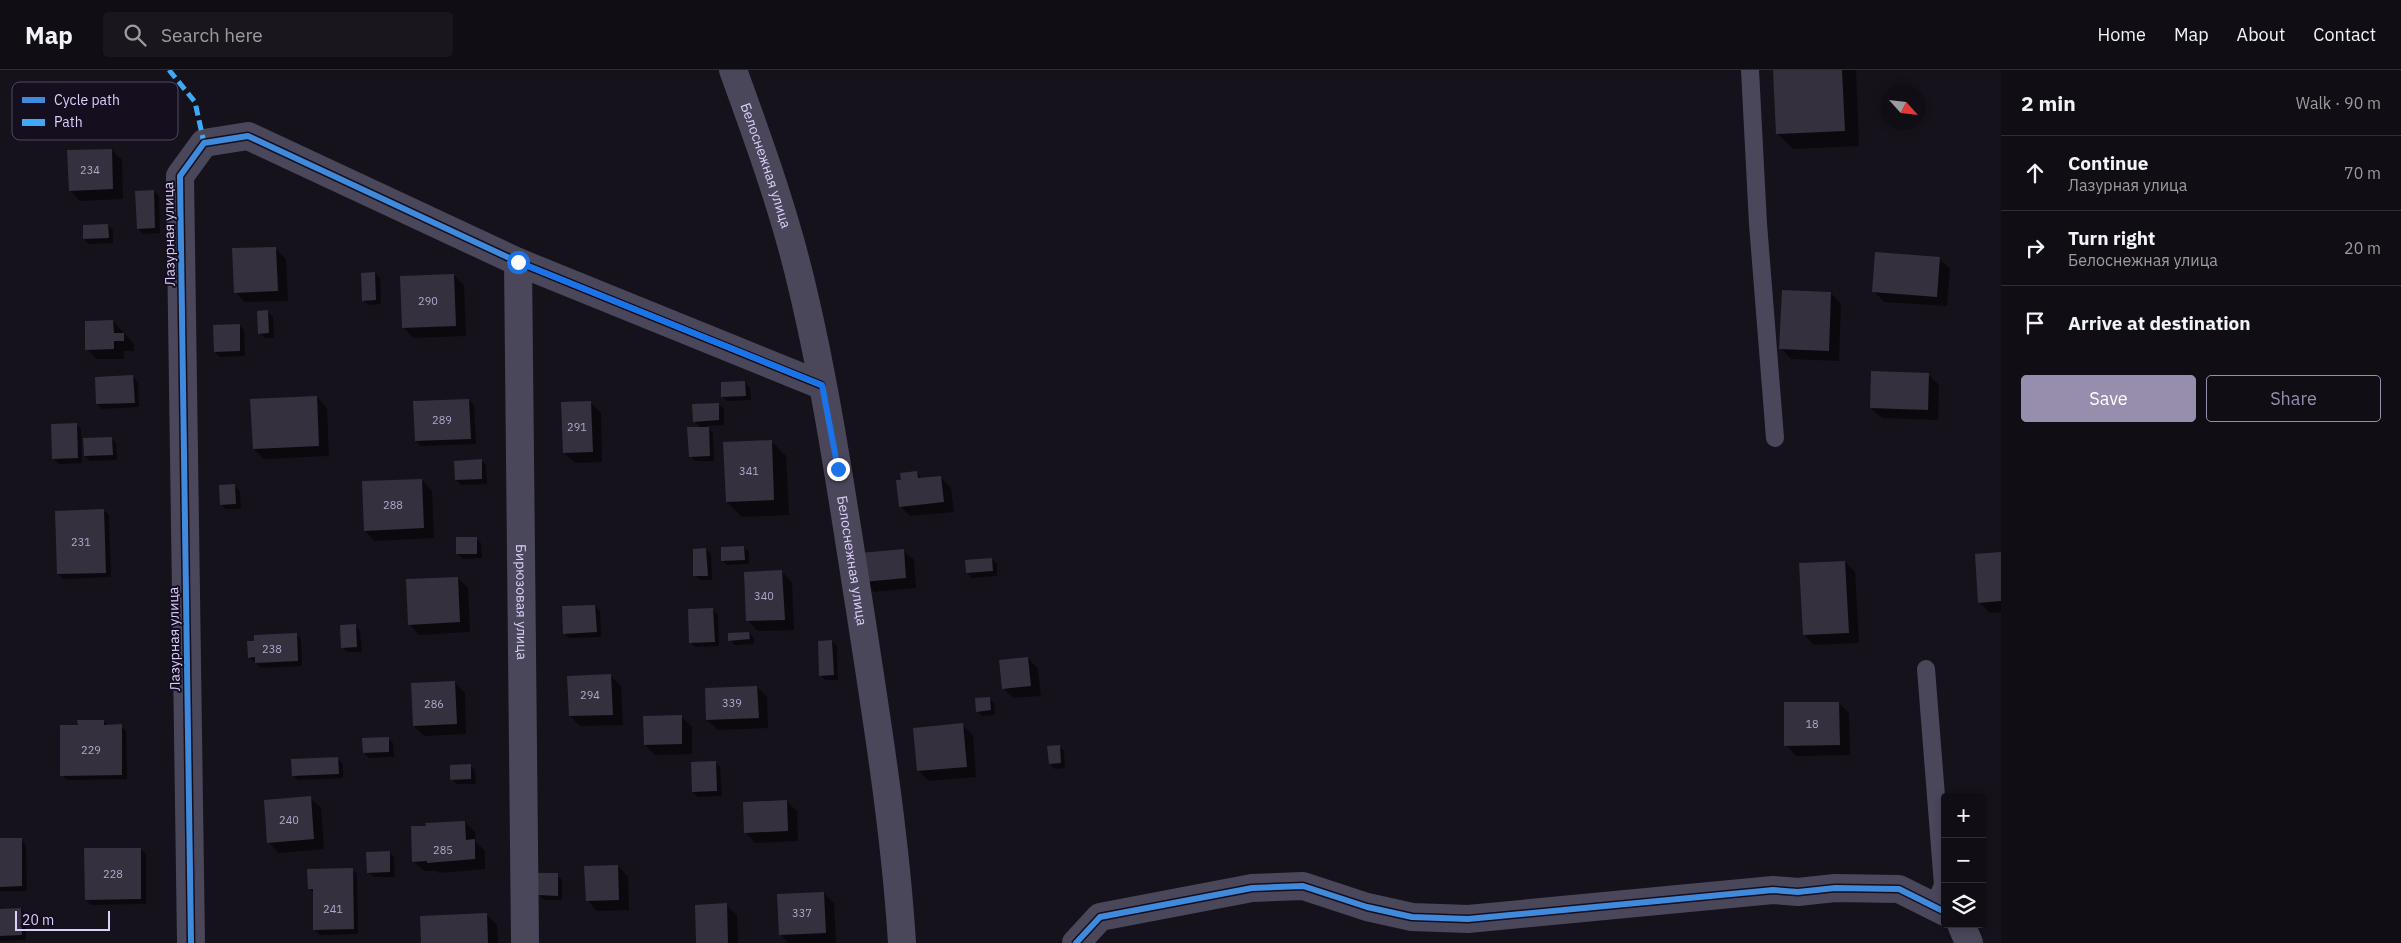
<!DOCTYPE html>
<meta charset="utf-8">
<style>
:root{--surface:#100e14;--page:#19171d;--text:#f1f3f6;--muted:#9c9ca0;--line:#302e34;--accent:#978dad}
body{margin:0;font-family:"IBM Plex Sans",sans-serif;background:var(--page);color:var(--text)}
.controls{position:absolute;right:15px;bottom:15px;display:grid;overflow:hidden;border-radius:5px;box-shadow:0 2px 8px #0003}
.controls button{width:45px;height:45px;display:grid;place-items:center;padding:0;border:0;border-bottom:1px solid var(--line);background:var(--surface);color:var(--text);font:25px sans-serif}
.compass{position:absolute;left:1881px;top:15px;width:45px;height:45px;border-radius:50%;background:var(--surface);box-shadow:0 2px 8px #0003;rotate:117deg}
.scale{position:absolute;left:15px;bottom:12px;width:95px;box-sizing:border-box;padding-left:5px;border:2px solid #ddcffc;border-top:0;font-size:14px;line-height:18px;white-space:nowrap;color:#ddcffc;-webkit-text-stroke:4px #140e1f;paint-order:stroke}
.stop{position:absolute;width:15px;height:15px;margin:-11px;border:4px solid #1a73e8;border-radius:50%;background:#fff}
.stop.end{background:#1a73e8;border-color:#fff;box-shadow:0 1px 5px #0008}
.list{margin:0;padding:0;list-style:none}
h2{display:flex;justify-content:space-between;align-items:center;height:65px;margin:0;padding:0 20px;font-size:21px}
h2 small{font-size:16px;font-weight:400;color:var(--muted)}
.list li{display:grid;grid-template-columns:32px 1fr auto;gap:15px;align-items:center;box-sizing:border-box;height:75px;padding:0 20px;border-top:1px solid var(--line)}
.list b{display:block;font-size:19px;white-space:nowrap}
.list p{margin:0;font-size:16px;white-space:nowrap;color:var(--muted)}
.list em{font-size:16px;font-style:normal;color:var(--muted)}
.actions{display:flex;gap:10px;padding:15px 20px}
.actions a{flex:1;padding:11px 0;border:1px solid var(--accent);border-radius:5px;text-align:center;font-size:18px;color:var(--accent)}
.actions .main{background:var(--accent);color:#fff}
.icon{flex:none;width:28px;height:28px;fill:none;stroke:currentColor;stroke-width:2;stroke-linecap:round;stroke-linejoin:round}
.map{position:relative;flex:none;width:2001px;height:873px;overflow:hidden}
header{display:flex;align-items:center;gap:30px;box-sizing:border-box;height:70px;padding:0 25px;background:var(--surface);border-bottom:1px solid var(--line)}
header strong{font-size:24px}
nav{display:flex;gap:28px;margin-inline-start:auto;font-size:18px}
.search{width:350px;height:45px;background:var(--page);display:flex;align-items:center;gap:12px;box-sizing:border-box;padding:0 18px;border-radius:5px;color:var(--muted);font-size:19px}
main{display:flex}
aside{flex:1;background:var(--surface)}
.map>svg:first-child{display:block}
.shadow{fill:#0007}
.building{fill:#35303d}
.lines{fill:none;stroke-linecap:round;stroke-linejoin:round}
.lane{stroke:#4b475b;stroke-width:18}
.street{stroke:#4b475b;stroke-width:28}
.quiet{stroke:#3fa9f5;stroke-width:5;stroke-dasharray:10 5;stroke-linecap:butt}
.cycleway-casing{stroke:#140e1f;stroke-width:9}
.cycleway{stroke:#408adc;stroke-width:6}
.route{stroke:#1a73e8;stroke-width:6}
.labels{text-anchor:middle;stroke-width:4;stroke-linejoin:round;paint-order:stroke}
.number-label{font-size:11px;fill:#b3a7cc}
.street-label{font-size:14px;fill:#ddcffc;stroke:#140e1f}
.key{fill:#140e1f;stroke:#504861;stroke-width:1}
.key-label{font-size:14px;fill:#ddcffc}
</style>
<header>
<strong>Map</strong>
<div class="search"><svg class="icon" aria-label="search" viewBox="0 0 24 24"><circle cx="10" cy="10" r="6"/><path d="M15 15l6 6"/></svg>Search here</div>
<nav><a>Home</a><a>Map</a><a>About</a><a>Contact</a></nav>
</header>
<main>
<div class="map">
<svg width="2001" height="873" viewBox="0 0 2001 873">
<rect width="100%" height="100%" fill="#15121b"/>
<path class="shadow" d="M1775,0H1856L1859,76L1793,79L1777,63Z
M112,80L122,90L123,129L80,131L70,120Z
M154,121L159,126L160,163L143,164L138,159Z
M108,155L113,160V173L89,174L84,169Z
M275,178L286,189L288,231L245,232L235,222Z
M1939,188L1950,199L1947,236L1884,232L1874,221Z
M375,203L380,208L381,234L368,235L363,230Z
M454,205L464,215L466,266L413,268L403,257Z
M1831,223L1841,234L1839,291L1791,289L1781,278Z
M268,242L273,247L274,268H265L260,263Z
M113,251L134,274V281H124V289H97L87,279Z
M239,255L244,260L245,286L220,287L215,282Z
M1929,305L1939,315L1938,350L1882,348L1871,338Z
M133,307L138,312L139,337L102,339L97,334Z
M745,312L750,318L751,330L727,331L722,326Z
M317,327L327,338L329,386L264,389L254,379Z
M469,330L474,335L476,374L421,376L416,371Z
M590,332L601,343L602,392L575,393L564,383Z
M719,334L724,339V355L706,356L713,363L714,391H695L690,386L701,358L694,351Z
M76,354L81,359L82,393L59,394L54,389Z
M111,368L116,373L117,390L90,391L85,386Z
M771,371L786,386L789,445L742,447L727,432Z
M481,390L486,395L487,414L461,415L456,410Z
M917,403L923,409L940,407L951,418L954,442L910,446L900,436L902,411Z
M422,410L432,421L434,468L375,471L365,461Z
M235,416L240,421L241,439H226L221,434Z
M104,440L109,445L111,507L63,509L58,504Z
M476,468L481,473L482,488L463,489L458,484Z
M744,477L749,482V494L727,495L722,490Z
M706,479L711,484L712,510H700L695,505Z
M903,480L914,490L916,518L874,522L864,511Z
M2001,483V542L1990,543L1979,532Z
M992,489L997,494V506L972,508L967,503Z
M1845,492L1855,502L1859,573L1814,575L1804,565Z
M782,502L792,512L794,560L758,561L747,550Z
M458,508L468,518L470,562L419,565L409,554Z
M595,536L600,541L601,567L569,568L564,563Z
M713,540L718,545L719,576L695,577L690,572Z
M355,555L360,561L362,582H347L342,577Z
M749,563L754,568V574L735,575L730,570Z
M296,564L301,569L302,596L261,598L249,587Z
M832,571L837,576L838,610H825L820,605Z
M1028,588L1038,599L1041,626L1014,628L1003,618Z
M611,606L621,616L623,655L580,656L570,646Z
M455,612L465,623L466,664L424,666L414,656Z
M757,617L767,627L768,658L718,660L707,650Z
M989,628L994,633L995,645L982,646L977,641Z
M1839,633L1849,643L1850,685L1796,686L1786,675Z
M681,646L692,657V684L655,685L645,675Z
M104,651L108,656H121L126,661L127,709L67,710L62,705L79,656Z
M962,655L973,665L976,707L929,711L918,701Z
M388,668L393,673L394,687L369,688L364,683Z
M1059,676L1064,681L1065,698L1055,699L1050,694Z
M338,689L343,694V708L298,710L293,705Z
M715,692L720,697L722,726L698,727L693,722Z
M470,695L475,700L476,714H457L452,709Z
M310,728L321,738L324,779L279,783L268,772Z
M786,731L797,741L798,771L755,773L745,762Z
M465,752L475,762L476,772L485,781V799L439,803L437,801H424L413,791Z
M21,769L26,775L27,821H0V770Z
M140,779L146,784V834L91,835L86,830Z
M389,782L394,787L395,807H374L368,802Z
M618,796L628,807L629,840L597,841L587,830Z
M352,799L357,804L358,864L320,865L315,860L314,823L309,818Z
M557,805L562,810V830H544L539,825Z
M824,823L834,833L836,873H789L780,864Z
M726,835L737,845L738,873H698Z
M21,839L26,844V870L0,871V840Z
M486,844L497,855L498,873H422Z"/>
<path class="building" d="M1773,0H1842L1845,61L1776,64Z
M112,79L113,119L69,121L67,80Z
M154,120L155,158L137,159L135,121Z
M108,154L109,168L83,169V155Z
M276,177L278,221L234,223L232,178Z
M1875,182L1940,187L1937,227L1872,222Z
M375,202L376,230L362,231L361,203Z
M454,204L456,256L402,258L400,206Z
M1782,220L1831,222L1829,281L1779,279Z
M268,240L269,263L258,264L257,241Z
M113,250L114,263H124V271H114V279L85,280V251Z
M240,254V281L214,282L213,255Z
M1871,301L1929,303L1928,340L1870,338Z
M133,305L135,333L96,334L95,307Z
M745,311L746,326L721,327V312Z
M317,326L319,376L253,379L250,329Z
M469,329L471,369L415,371L413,331Z
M591,331L593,382L563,383L561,332Z
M719,333V350L693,352L692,334Z
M77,353L78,388L52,389L51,354Z
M687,357H709L710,386L689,387Z
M112,367L113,385L84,386L83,368Z
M772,370L774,430L726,432L723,372Z
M482,389V409L455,410L454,391Z
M917,401L918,408L941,406L944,432L899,437L896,410H901L900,403Z
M422,409L424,458L364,461L362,411Z
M235,414L236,434L220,435L219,415Z
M104,439L106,503L57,504L55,441Z
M456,467H477V484H456Z
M744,476L745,490L721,491V477Z
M706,478L708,506H693V479Z
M904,479L906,508L863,512L860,483Z
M2001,482V531L1978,533L1975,484Z
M992,488L993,501L966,503L965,490Z
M1845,491L1849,563L1803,565L1799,493Z
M782,500L785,550L746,551L744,502Z
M458,507L460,552L408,555L406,509Z
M595,535L597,562L563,564L562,536Z
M713,538L715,572L689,573L688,539Z
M356,554L357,577L341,578L340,555Z
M749,562L750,569L728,571V563Z
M297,563L298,591L255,593V587L248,588L247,571H254V565Z
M832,570L834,605L819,606L818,571Z
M1028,587L1031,616L1002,619L999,590Z
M611,604L613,645L569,646L567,606Z
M455,611L457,654L413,656L411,613Z
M757,616L759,648L706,650L705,618Z
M990,627L991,640L976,642L975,628Z
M1784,632H1839L1840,675L1784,676Z
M682,645V674L644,675L643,646Z
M77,650H104V655L122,654V705L60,706V655H78Z
M963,653L967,697L917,701L913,658Z
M389,667V682L363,683L362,668Z
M1060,675L1061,693L1049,694L1047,676Z
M338,687L339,704L292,706L291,689Z
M716,691L717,721L692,722L691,692Z
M471,694V709L450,710V695Z
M311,726L314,769L267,773L264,730Z
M787,730L788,761L744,763L743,732Z
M465,751L466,770L475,769V789L427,793V791L412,792L411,756H426L425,753Z
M0,768H22V816L0,817Z
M84,778H141V829L85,830Z
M390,781V802L367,803L366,782Z
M618,795L619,830L586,831L584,796Z
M353,798L354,859L313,860V819H308L307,799Z
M538,803H558V826L538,825Z
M824,822L826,863L779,865L777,824Z
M727,833L728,873H696L695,835Z
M21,838L22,865L0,866V839Z
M487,843L488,873H421L420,846Z"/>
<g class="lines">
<path class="lane" d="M1750,0L1758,154L1775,368
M1926,599L1943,815L1934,836"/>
<g class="street">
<path id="s1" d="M733,0C757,66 781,132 798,200C826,312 842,427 860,540C877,651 895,761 902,873"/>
<path id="s2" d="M518,192L525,873"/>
<path d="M1961,854L1969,873"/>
<path d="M191,873L180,106L204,73L248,66L518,192L821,315"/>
<path d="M1076,873L1100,847L1252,818L1303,816L1367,837L1412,847L1468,849L1773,820L1798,822L1835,818L1899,819L1945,842"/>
</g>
<path class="quiet" d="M169,0L195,32L204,73"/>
<defs>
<path id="cycleway" d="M191,873L180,106L204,73L248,66L518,192L821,315
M1076,873L1100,847L1252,818L1303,816L1367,837L1412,847L1468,849L1773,820L1798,822L1835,818L1899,819L1945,842"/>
</defs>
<use href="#cycleway" class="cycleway-casing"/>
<use href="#cycleway" class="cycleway"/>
</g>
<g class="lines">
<path class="route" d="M518,192L822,315L838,399"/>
</g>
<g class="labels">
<g class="number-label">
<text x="90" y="104">234</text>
<text x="428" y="235">290</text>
<text x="442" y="354">289</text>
<text x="577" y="361">291</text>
<text x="749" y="405">341</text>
<text x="393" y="439">288</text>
<text x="81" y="476">231</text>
<text x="764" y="530">340</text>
<text x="272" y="583">238</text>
<text x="590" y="629">294</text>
<text x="732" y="637">339</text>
<text x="434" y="638">286</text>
<text x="1812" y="658">18</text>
<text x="91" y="684">229</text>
<text x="289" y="754">240</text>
<text x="443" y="784">285</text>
<text x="113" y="808">228</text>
<text x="333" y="843">241</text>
<text x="802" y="847">337</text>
</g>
<g class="street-label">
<text dy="5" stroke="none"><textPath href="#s1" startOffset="101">Белоснежная улица</textPath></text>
<text transform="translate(169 164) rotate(-91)" y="5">Лазурная улица</text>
<text dy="5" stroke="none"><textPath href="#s1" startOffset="506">Белоснежная улица</textPath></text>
<text dy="5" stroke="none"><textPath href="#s2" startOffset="340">Бирюзовая улица</textPath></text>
<text transform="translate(174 569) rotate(-91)" y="5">Лазурная улица</text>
</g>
</g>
<rect x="12" y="12" width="166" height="58" rx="8" class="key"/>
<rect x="22" y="27" width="23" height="6" fill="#408adc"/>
<rect x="22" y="49" width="23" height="7" fill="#3fa9f5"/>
<g class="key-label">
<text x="54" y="35">Cycle path</text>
<text x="54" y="57">Path</text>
</g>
</svg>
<div class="controls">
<button>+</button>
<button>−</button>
<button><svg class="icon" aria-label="layers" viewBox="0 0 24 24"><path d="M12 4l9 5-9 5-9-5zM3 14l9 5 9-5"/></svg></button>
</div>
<svg class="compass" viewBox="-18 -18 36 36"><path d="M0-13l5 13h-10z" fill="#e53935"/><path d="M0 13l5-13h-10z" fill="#9c9ca0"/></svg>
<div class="scale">20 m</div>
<div class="stop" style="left:518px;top:192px"></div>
<div class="stop end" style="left:838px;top:399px"></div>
</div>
<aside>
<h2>2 min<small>Walk · 90 m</small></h2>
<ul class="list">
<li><svg class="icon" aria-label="ahead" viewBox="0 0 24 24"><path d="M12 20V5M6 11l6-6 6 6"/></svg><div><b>Continue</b><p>Лазурная улица</p></div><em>70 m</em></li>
<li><svg class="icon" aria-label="right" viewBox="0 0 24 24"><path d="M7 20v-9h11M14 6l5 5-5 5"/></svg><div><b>Turn right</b><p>Белоснежная улица</p></div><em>20 m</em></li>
<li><svg class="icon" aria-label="arrive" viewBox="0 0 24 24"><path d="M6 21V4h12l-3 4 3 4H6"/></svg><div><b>Arrive at destination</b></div></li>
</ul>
<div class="actions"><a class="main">Save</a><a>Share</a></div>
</aside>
</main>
